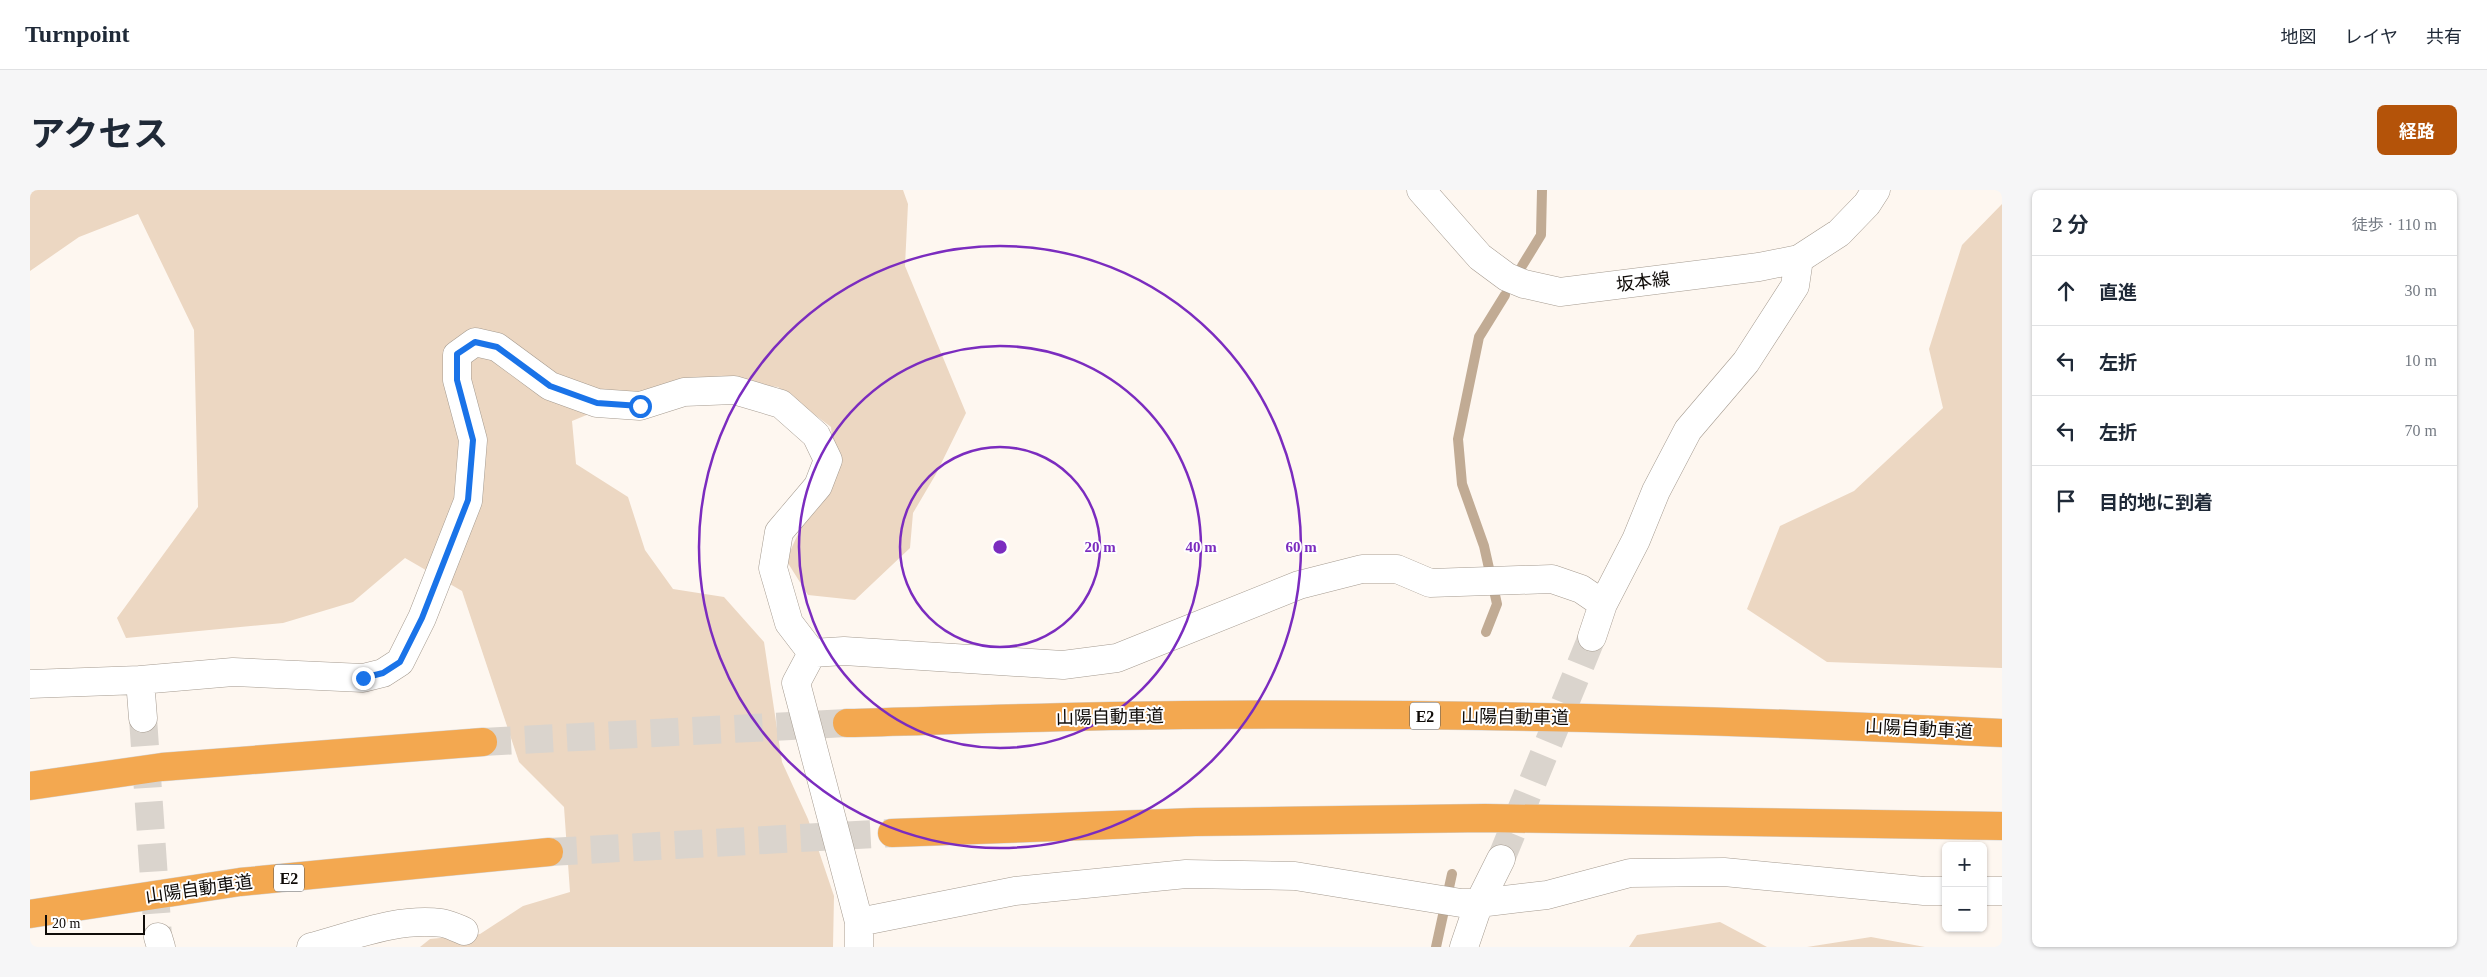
<!DOCTYPE html>
<html lang="ja">
<meta charset="utf-8">
<style>
:root{--surface:#fff;--page:#f6f6f7;--text:#1f2937;--muted:#747a83;--line:#e0e1e3;--accent:#b45309}
body{margin:0;font-family:"Times New Roman","Noto Sans JP",serif;background:var(--page);color:var(--text)}
.controls{position:absolute;right:15px;bottom:15px;display:grid;overflow:hidden;border-radius:8px;box-shadow:0 1px 4px #0004}
.controls button{width:45px;height:45px;display:grid;place-items:center;padding:0;border:0;border-bottom:1px solid var(--line);background:var(--surface);color:var(--text);font:25px sans-serif}
.scale{position:absolute;left:15px;bottom:12px;width:100px;box-sizing:border-box;padding-left:5px;border:2px solid #0f0b08;border-top:0;font-size:14px;line-height:18px;white-space:nowrap;color:#0f0b08;-webkit-text-stroke:4px #fff;paint-order:stroke}
.stop{position:absolute;width:15px;height:15px;margin:-11px;border:4px solid #1a73e8;border-radius:50%;background:#fff}
.stop.end{background:#1a73e8;border-color:#fff;box-shadow:0 1px 5px #0008}
.list{margin:0;padding:0;list-style:none}
h2{display:flex;justify-content:space-between;align-items:center;height:65px;margin:0;padding:0 20px;font-size:21px}
h2 small{font-size:16px;font-weight:400;color:var(--muted)}
.list li{display:grid;grid-template-columns:32px 1fr auto;gap:15px;align-items:center;box-sizing:border-box;height:70px;padding:0 20px;border-top:1px solid var(--line)}
.list b{display:block;font-size:19px;white-space:nowrap}
.list em{font-size:16px;font-style:normal;color:var(--muted)}
.icon{flex:none;width:28px;height:28px;fill:none;stroke:currentColor;stroke-width:2;stroke-linecap:round;stroke-linejoin:round}
.map{position:relative;flex:none;width:1972px;height:757px;overflow:hidden;border-radius:8px}
header{display:flex;align-items:center;gap:30px;box-sizing:border-box;height:70px;padding:0 25px;background:var(--surface);border-bottom:1px solid var(--line)}
header strong{font-size:24px}
nav{display:flex;gap:28px;margin-inline-start:auto;font-size:18px}
.intro{display:flex;align-items:center;justify-content:space-between;box-sizing:border-box;height:120px;padding:0 30px}
h1{margin:0;font-size:35px}
.button{padding:12px 22px;border-radius:8px;background:var(--accent);color:#fff;font-size:18px;font-weight:700}
main{display:flex;gap:30px;padding:0 30px}
aside{flex:1;background:var(--surface);border-radius:8px;box-shadow:0 1px 4px #0004}
.map>svg:first-child{display:block}
.green{fill:#ecd7c2}
.lines{fill:none;stroke-linecap:round;stroke-linejoin:round}
.stream{stroke:#c1ab94;stroke-width:10}
.minor-tunnel{stroke:#dad4cd;stroke-width:28;stroke-dasharray:28 14;stroke-linecap:butt}
.highway-tunnel{stroke:#dad4cd;stroke-width:28;stroke-dasharray:28 14;stroke-linecap:butt}
.minor-casing{stroke:#a59b90;stroke-width:29}
.highway-casing{stroke:#d4d3d3;stroke-width:29}
.minor{stroke:#fff;stroke-width:28}
.highway{stroke:#f3a850;stroke-width:28}
.route{stroke:#1a73e8;stroke-width:6}
.ring{fill:none;stroke:#7b2cbf;stroke-width:2.5}
.labels{text-anchor:middle;stroke-width:4;stroke-linejoin:round;paint-order:stroke}
.shield{fill:#fff;stroke:#575452;stroke-width:1}
.shield-label{font-size:16px;font-weight:bold;fill:#0f0b08}
.street-label{font-size:18px;fill:#0f0b08;stroke:#fff}
.centre{fill:#7b2cbf;stroke:#fff;stroke-width:2.5}
.ring-label{font-size:15px;text-anchor:middle;font-weight:bold;fill:#7b2cbf;stroke:#fff;stroke-width:4;stroke-linejoin:round;paint-order:stroke}
</style>
<header>
<strong>Turnpoint</strong>
<nav><a>地図</a><a>レイヤ</a><a>共有</a></nav>
</header>
<div class="intro"><h1>アクセス</h1><a class="button">経路</a></div>
<main>
<div class="map">
<svg width="1972" height="757" viewBox="0 0 1972 757">
<rect width="100%" height="100%" fill="#fef7f0"/>
<path class="green" d="M0,0H873L878,14L875,76L936,223L906,284L883,323L880,358L825,410L778,405L756,370L775,329L806,288L801,237L748,197L666,188L610,203L542,231L546,274L598,307L615,360L643,399L694,407L734,452L752,572L778,629L804,706L803,757H390L400,749L450,744L493,716L540,702L534,617L489,572L432,401L375,368L323,412L253,433L96,448L87,428L168,317L164,140L108,24L49,47L0,81Z
M1972,14V478L1797,472L1717,419L1750,336L1824,301L1913,218L1899,159L1932,55Z
M1690,732L1737,757H1599L1607,745Z
M1841,747L1895,757H1777Z"/>
<g class="lines">
<path class="stream" d="M1492,76L1511,45L1512,0
M1456,442L1467,414L1454,356L1432,294L1428,249L1449,147L1475,105
M1406,757L1422,684"/>
<path class="minor-tunnel" d="M113,528L128,747
M1471,669L1562,447"/>
<path class="highway-tunnel" d="M453,552L817,533
M519,662L862,643"/>
<defs>
<path id="minor" d="M1391,0L1450,67L1477,87L1494,94L1530,102L1729,77L1769,69L1809,43L1837,14L1846,0
M1562,447L1573,414L1606,350L1626,301L1658,240L1716,172L1765,96L1769,69
M0,494L110,490
M113,528L110,490L203,482L333,488L353,483L370,472L392,428L438,311L443,250L427,190V165L445,152L467,157L520,196L567,213L610,216L654,202L704,200L751,214L786,245L798,270L788,296L749,342L743,378L759,433L782,463
M1953,701H1972
M829,732L985,701L1156,684L1265,686L1431,713H1449L1517,705L1600,683L1694,682L1894,701H1916
M128,747L131,757
M281,757C323,746 368,727 412,733C419,734 427,738 434,741
M829,757V732L766,493L782,463L814,461L1033,475L1087,468L1269,395L1332,379H1367L1400,393L1522,389L1551,399L1573,414
M1434,757L1449,713L1471,669"/>
<path id="highway" d="M817,533C929,530 1041,526 1154,525C1427,522 1700,530 1972,543
M0,596L132,577L453,552
M862,643L1165,632L1455,628L1972,636
M0,724L210,692L519,662"/>
</defs>
<use href="#minor" class="minor-casing"/>
<use href="#highway" class="highway-casing"/>
<use href="#minor" class="minor"/>
<use href="#highway" class="highway"/>
</g>
<g class="lines">
<path class="route" d="M333,488L353,483L370,472L392,428L438,310L443,250L427,190V164L445,152L467,157L520,196L567,213L610,216"/>
</g>
<g class="ring">
<circle cx="970" cy="357" r="100"/>
<circle cx="970" cy="357" r="201"/>
<circle cx="970" cy="357" r="301"/>
</g>
<g class="labels">
<g class="shield">
<rect x="1380" y="512.5" width="30" height="27" rx="4"/>
<rect x="244" y="674.5" width="30" height="27" rx="4"/>
</g>
<g class="shield-label">
<text x="1395" y="532">E2</text>
<text x="259" y="694">E2</text>
</g>
<g class="street-label">
<text transform="translate(1613 92) rotate(-7)" y="6">坂本線</text>
<text transform="translate(1080 527) rotate(-1)" y="6">山陽自動車道</text>
<text transform="translate(1485 527) rotate(1)" y="6">山陽自動車道</text>
<text transform="translate(1889 539) rotate(3)" y="6">山陽自動車道</text>
<text transform="translate(169 699) rotate(-8)" y="6">山陽自動車道</text>
</g>
</g>
<circle cx="970" cy="357" r="8" class="centre"/>
<g class="ring-label">
<text x="1070" y="362">20 m</text>
<text x="1171" y="362">40 m</text>
<text x="1271" y="362">60 m</text>
</g>
</svg>
<div class="controls">
<button>+</button>
<button>−</button>
</div>
<div class="scale">20 m</div>
<div class="stop" style="left:610px;top:216px"></div>
<div class="stop end" style="left:333px;top:488px"></div>
</div>
<aside>
<h2>2 分<small>徒歩 · 110 m</small></h2>
<ul class="list">
<li><svg class="icon" aria-label="ahead" viewBox="0 0 24 24"><path d="M12 20V5M6 11l6-6 6 6"/></svg><div><b>直進</b></div><em>30 m</em></li>
<li><svg class="icon" aria-label="left" viewBox="0 0 24 24"><path d="M17 20v-9H6M10 6l-5 5 5 5"/></svg><div><b>左折</b></div><em>10 m</em></li>
<li><svg class="icon" aria-label="left" viewBox="0 0 24 24"><path d="M17 20v-9H6M10 6l-5 5 5 5"/></svg><div><b>左折</b></div><em>70 m</em></li>
<li><svg class="icon" aria-label="arrive" viewBox="0 0 24 24"><path d="M6 21V4h12l-3 4 3 4H6"/></svg><div><b>目的地に到着</b></div></li>
</ul>
</aside>
</main>
